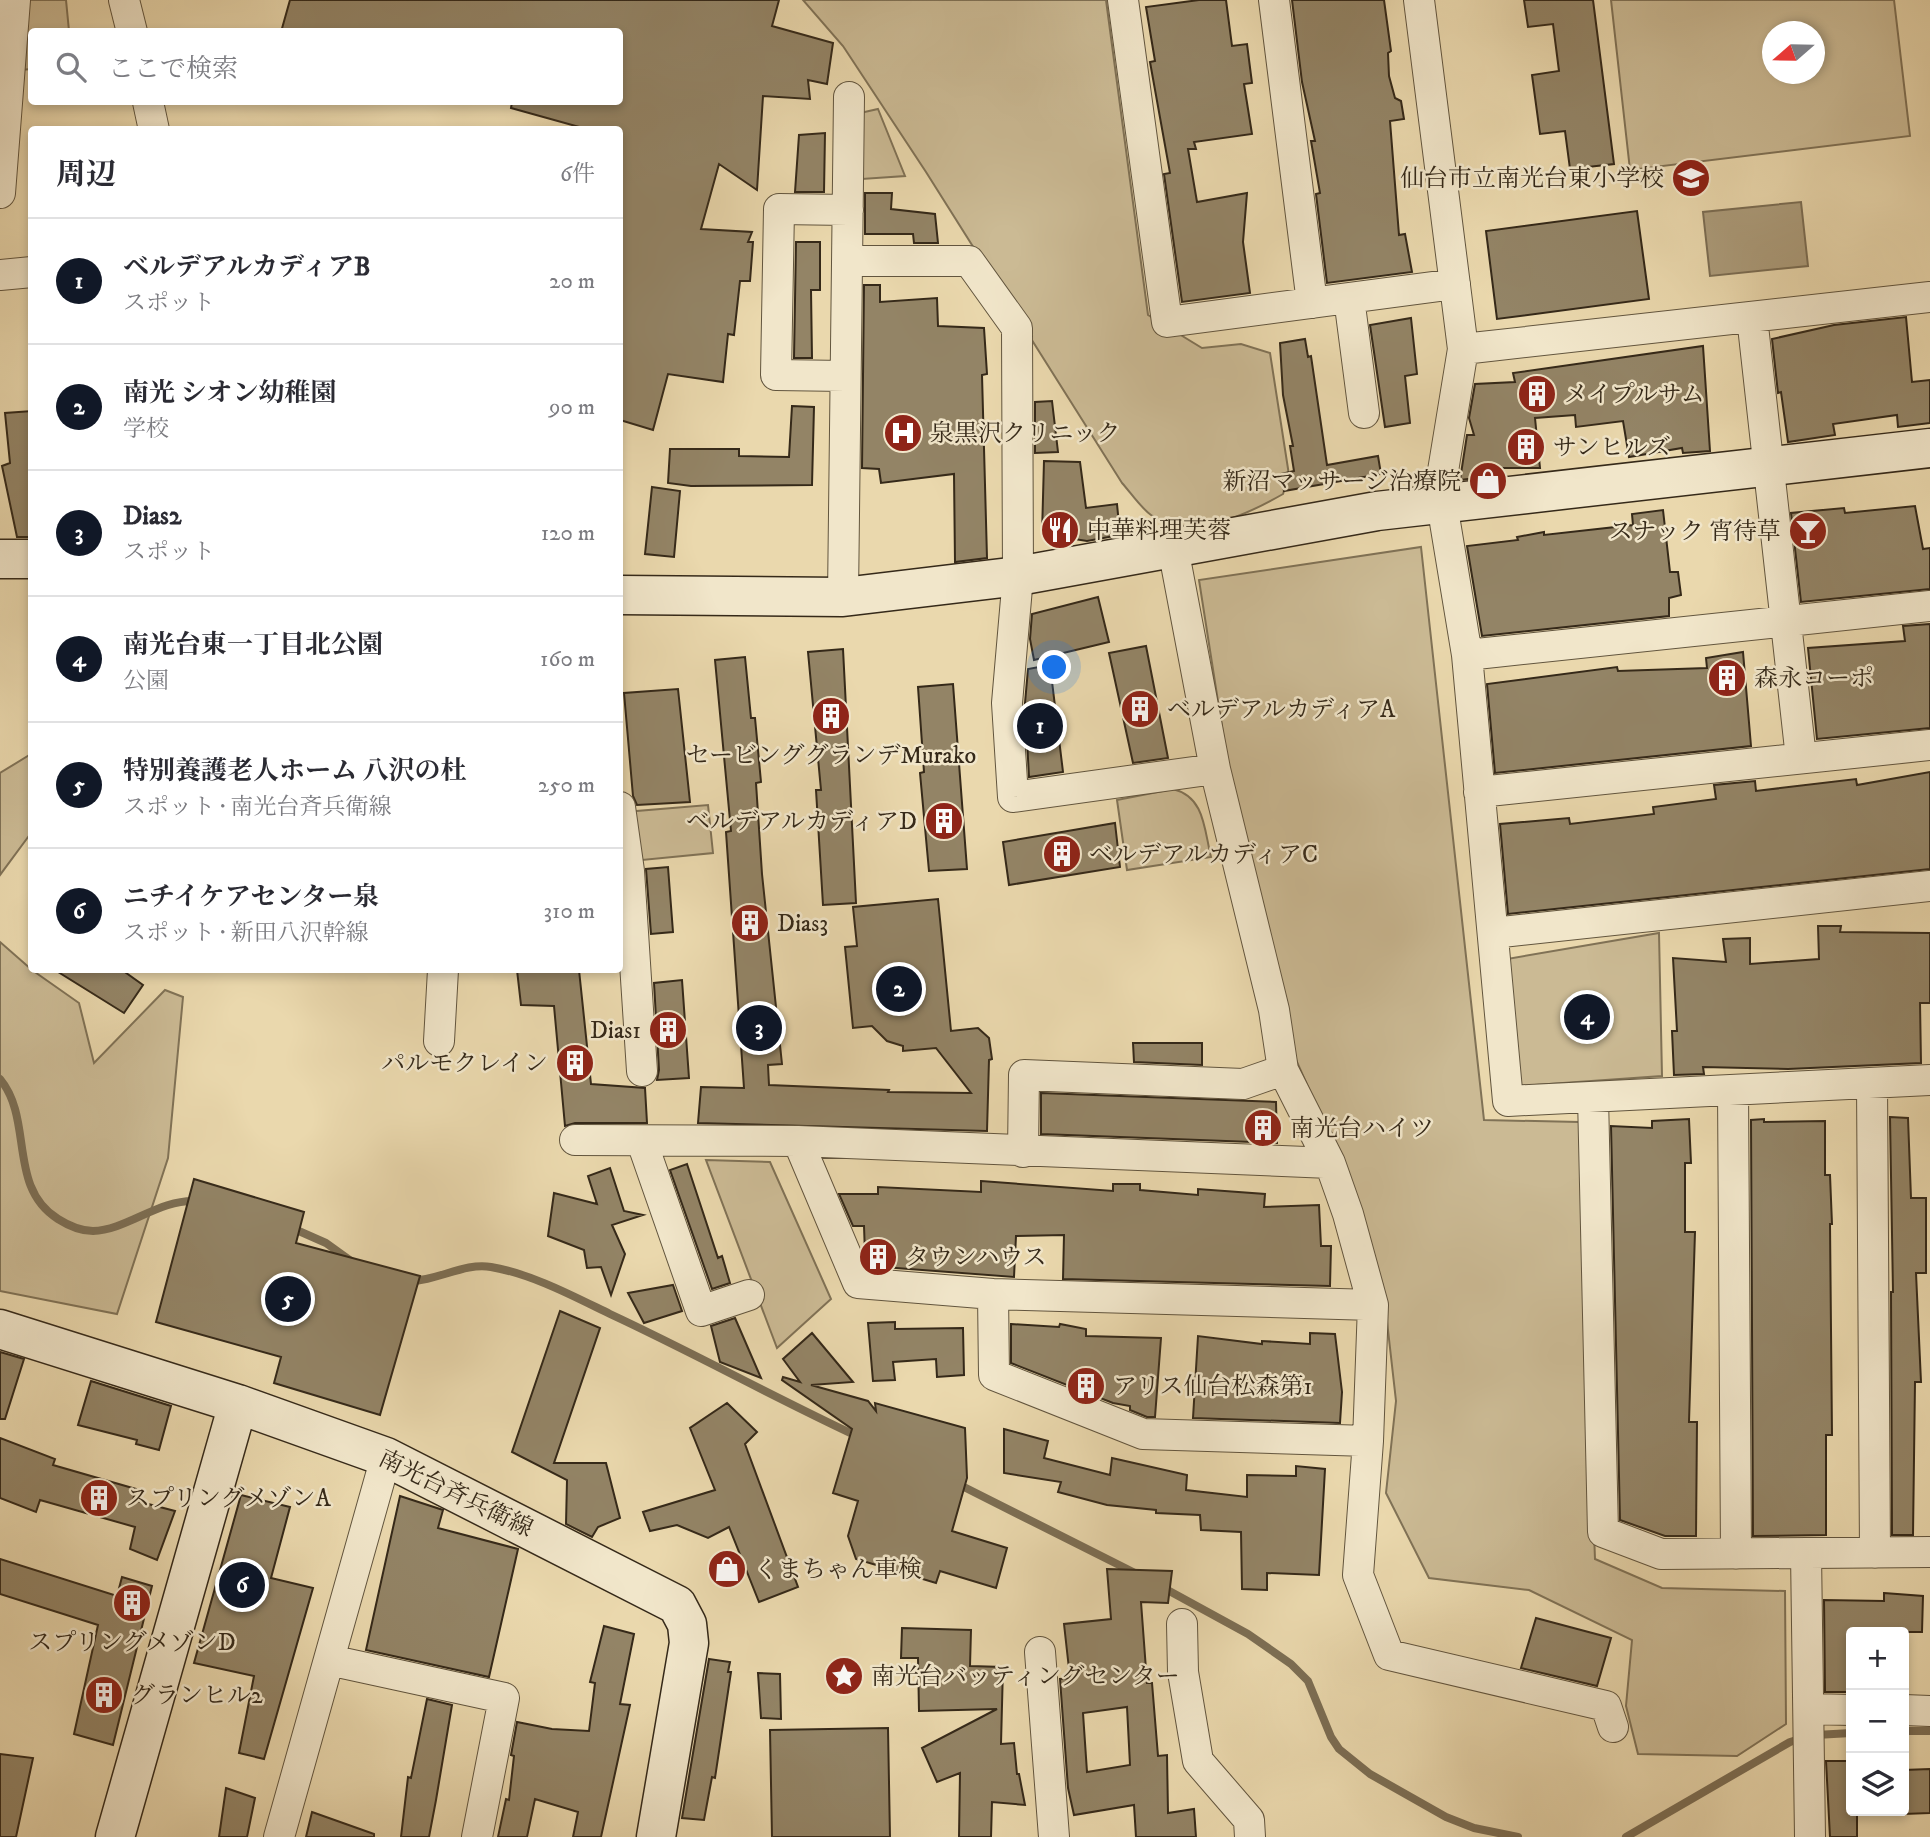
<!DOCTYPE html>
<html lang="ja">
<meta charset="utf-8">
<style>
:root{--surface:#fff;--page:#f2f2f3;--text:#2b2b33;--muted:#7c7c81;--line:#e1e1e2;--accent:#111827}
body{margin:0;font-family:"IM FELL DW Pica","Noto Serif JP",serif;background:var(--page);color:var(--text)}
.controls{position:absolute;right:21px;bottom:21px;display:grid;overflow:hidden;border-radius:7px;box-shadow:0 4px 10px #0003}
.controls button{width:63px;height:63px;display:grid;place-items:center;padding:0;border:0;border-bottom:2px solid var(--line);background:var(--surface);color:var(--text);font:35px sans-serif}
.compass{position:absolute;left:1762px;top:21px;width:63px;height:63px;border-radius:50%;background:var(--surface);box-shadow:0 4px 10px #0003;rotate:250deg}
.you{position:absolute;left:1055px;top:668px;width:24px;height:24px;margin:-18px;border:5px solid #fff;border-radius:50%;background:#1a73e8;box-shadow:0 0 0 10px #1a73e833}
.badge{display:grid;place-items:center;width:46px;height:46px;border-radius:50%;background:var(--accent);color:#fff;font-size:23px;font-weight:700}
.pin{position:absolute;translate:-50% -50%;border:4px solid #fff;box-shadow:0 2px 7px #0006}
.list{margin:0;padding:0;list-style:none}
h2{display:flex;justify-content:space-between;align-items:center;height:91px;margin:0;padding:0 28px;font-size:30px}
h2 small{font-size:23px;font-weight:400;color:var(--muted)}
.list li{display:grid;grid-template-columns:46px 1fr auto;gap:21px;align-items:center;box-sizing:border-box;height:126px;padding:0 28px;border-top:2px solid var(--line)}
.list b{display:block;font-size:26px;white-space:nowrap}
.list p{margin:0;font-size:23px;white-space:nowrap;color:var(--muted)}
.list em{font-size:23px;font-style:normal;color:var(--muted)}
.icon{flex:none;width:38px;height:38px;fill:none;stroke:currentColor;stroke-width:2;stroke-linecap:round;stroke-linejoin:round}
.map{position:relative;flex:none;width:1930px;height:1837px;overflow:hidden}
.search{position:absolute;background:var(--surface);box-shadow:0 4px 10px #0003;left:28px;top:28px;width:595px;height:77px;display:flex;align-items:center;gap:18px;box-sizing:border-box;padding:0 24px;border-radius:7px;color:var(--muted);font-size:26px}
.panel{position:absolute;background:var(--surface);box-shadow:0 4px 10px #0003;left:28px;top:126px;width:595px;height:847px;border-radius:7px}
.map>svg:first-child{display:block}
.green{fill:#cbba94;stroke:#807256;stroke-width:2;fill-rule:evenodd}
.water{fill:#ac9c7b;stroke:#7c6e54;stroke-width:2}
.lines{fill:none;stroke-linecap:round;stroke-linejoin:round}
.stream{stroke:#7c6e54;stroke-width:8}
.building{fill:#938466;stroke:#352919;stroke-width:2;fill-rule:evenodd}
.street-casing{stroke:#62553e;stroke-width:32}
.secondary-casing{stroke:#352919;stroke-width:41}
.street{stroke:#f1e6ca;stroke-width:30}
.secondary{stroke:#f1e6ca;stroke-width:38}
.labels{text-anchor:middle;stroke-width:5;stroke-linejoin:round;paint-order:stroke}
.poi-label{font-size:24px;fill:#352919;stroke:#f1e6ca;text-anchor:start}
.street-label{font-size:24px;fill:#352919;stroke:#f1e6ca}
</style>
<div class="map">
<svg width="1930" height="1837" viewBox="0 0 1930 1837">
<rect width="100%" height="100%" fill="#ead8ad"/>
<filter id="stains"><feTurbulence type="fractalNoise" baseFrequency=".00286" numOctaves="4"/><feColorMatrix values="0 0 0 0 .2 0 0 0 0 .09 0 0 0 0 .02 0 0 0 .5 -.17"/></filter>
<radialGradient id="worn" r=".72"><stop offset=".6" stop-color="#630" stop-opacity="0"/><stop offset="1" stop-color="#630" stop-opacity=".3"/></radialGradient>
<path class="green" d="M24,0H66L69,31L32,32L31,69L21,70Z
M803,0H1106L1148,315L1202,348L1241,344L1270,353L1289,475L1283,494C1248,514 1189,543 1151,515C1140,507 1131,493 1122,483L926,172L843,46Z
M1611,0H1894L1910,136L1630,170ZM1772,32H1814V74H1772Z
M878,109L905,176L862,179L860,113Z
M1421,547L1484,1120L1579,1122L1595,1559L1662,1588L1785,1591L1786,1724L1737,1756L1638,1754L1626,1706L1632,1640L1529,1590L1429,1578L1386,1493L1396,1401L1383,1286L1344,1168L1274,1010L1227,759L1199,580Z
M31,754V833L0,875V773Z
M1173,789C1205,797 1204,829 1211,857L1127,870L1117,800Z
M708,805L713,853L632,861L625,812Z
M1659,933L1662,1076L1521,1086L1507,959Z
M0,942L32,970L79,1003L94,1063L165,990L183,997L168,1158L117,1314L0,1291Z
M706,1160L770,1162L831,1299L777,1348Z"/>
<path class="water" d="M1801,202L1808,266L1710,276L1703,212Z"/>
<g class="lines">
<path class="stream" d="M0,1079C34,1120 7,1187 58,1219C69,1226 80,1231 93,1231C127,1230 159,1199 196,1201
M292,1228L326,1243L351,1261
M408,1281C436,1282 464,1262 491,1267C532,1274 573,1296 610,1314C694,1353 775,1398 859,1437
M956,1483L1135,1573
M1162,1587L1248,1634L1291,1664L1308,1681L1331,1737L1339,1749L1370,1774L1446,1817L1474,1828L1518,1837
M1904,1731H1930
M1816,1735L1851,1733
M1626,1837L1790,1742L1803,1738"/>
</g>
<path class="building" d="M290,0H779L772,26L833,43L827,84L808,80L810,99L763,96L757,190L719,164L701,229L752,232L748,242H753L750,281H740L734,335L728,334L723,382L668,374L653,430L620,420V130H590L511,108L512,102H620V32H281Z
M1199,0H1226L1232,46L1247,44L1252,83L1244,84L1252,134L1194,142L1196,149H1188L1197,202L1247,193L1243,242L1250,293L1182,302L1164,174L1170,173L1150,62L1155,61L1146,7Z
M1292,0H1384L1391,51L1388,53L1389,76L1395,98L1401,101L1404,119L1390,121L1399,235L1405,234L1412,272L1327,283L1316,194L1320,193L1311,141H1315L1302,82Z
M1524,0H1593L1614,164L1570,169L1565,131L1540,134L1532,75L1559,71L1553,24L1528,27Z
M825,133L824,192H795L799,135Z
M865,193H892L891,209L935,214L938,243H914L913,234H865Z
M1637,211L1649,299L1497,319L1486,231Z
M796,242H820V290H811L812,358H794Z
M864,285H880V302L937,298L938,326L984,328L987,374L982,375L987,558L955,562L954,474L881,483L879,469L862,468Z
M1906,317L1912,382L1930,380V423L1898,427L1897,415L1833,424L1835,435L1788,442L1781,392L1778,393L1772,339L1834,325Z
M1411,318L1417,374L1405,376L1410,423L1385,427L1370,325Z
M1305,339L1308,357L1311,356L1327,465L1378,456L1381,474L1284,491L1281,474L1294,471L1290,446H1293L1283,395L1280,343Z
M1703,346L1710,451L1683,453L1682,448L1629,457L1623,421L1576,427L1575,415L1535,418L1540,468H1490L1491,476L1460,480L1467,435H1474L1469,418L1475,384L1515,382L1513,373Z
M1052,401L1058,452L1035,453V402Z
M792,406L814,407L812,485L691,486L668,483L670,449H739V456L789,457Z
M32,411V537H17L2,466L10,463L5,413Z
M1044,461L1080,462L1086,508L1117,504L1120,535L1087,541L1042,534Z
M652,487L680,491L674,557L645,554Z
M1915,506L1923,549L1930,548V589L1801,602L1791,513L1844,508L1845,513Z
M1663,510L1670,572H1678L1681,595L1669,598V616L1482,636L1467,546L1518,540L1517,537L1544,532V535L1633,525L1632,514Z
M1098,597L1109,642L1034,660L1030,639L1032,614Z
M1930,624V728L1817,739L1808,648L1905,641L1903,626Z
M1146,646L1168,758L1133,763L1109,653Z
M843,649L856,903L823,905L816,790H821L808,652Z
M1743,652L1751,746L1495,773L1487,684L1617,667L1618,671L1707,668L1706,658Z
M745,657L751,718H755L761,782L756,783L762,874L782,1064L768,1065L769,1085L889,1090L888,1092L971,1093L936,1048L903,1051V1046L887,1041L872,1026L853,1028L845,947L857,946L853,907L938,899L951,1031L978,1028L989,1038L992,1059L989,1060L987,1131L698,1123L701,1087L744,1088L726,832L731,831L715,660Z
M1050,665L1063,772L1029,777L1025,703L1028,669Z
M953,684L967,869L929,871L920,773L924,772L918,687Z
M678,689L690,802L637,805L633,796L624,693Z
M1930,772V869L1508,914L1500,824L1569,818L1570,824L1654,814L1653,807L1716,799L1714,785L1755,781L1756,791L1856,779L1857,785Z
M1115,823L1120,867L1009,885L1003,842Z
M668,867L673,932L651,934L646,869Z
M1818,926H1841L1840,932L1930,933V1003H1920L1921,1063L1788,1069L1703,1067L1704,1074L1674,1075L1672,1031H1677L1673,958L1726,962L1723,939L1750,938V964L1819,959Z
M55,970H122L143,985L124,1013Z
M517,970H579L591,1084L645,1088L647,1123H575L565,1126L554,1006L521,1005Z
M682,980L689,1078L657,1080L659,1070L654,983Z
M1133,1043H1202V1065L1134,1062Z
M1041,1093L1276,1102L1277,1143L1041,1134Z
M1890,1117L1908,1118L1911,1198H1926V1273H1916L1921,1382H1915L1913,1535H1892L1891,1292H1893Z
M1689,1119L1691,1163H1685V1232H1695L1689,1422H1697L1696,1536H1665L1620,1520L1611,1126L1652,1128V1121Z
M1764,1119V1122L1825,1121V1175H1830L1832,1224H1830L1832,1435H1826V1535L1753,1536L1751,1120Z
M687,1164L718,1258L722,1256L730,1283L712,1289L670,1170Z
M610,1168L624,1211L643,1215L612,1225L625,1254L611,1295L601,1267L587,1268L584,1250L548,1236L554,1193L597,1204L588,1176Z
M194,1179L304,1212L296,1243L420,1276L380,1415L274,1383L281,1357L156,1322Z
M981,1181L1113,1191V1184H1140V1190L1198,1195V1189L1265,1194L1264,1207L1319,1205L1321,1246H1331L1330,1286L1063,1279L1064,1235L1016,1236L1014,1277L870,1266L865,1254L864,1226H853L839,1194H878V1187L981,1192Z
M673,1285L682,1311L644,1323L628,1293Z
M560,1311L600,1328L554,1463H606L620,1518L598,1527L592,1537L566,1524L567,1480L512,1452Z
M735,1318L761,1378L720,1362L711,1326Z
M895,1322V1329L963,1328L964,1375L937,1377L936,1359L893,1362L895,1380L873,1381L868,1323Z
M1011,1324L1059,1327L1060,1324L1086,1329V1336L1161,1338L1155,1417H1147L1130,1410V1406L1113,1403L1011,1363Z
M812,1333L853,1382L811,1385L868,1401L876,1411L875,1403L965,1428L967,1478L952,1531L1007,1548L996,1588L940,1571L936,1583L856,1559L848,1536L858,1501L833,1493L852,1429L782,1380L783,1377L800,1382L783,1359Z
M1310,1333L1335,1334L1342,1392L1340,1423L1193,1418L1198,1336L1262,1344V1341L1310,1344Z
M0,1352L24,1359L5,1419H0Z
M91,1381L171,1406L159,1450L136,1444L137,1440L78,1425Z
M727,1403L757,1432L745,1444L798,1587L759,1602L729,1527L708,1538L677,1525L650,1531L643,1512L715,1490L690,1428Z
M1004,1429L1048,1441L1044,1458L1110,1475L1112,1458L1187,1475L1186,1490L1247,1497V1475L1296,1476V1466L1325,1469L1319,1575L1267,1573V1590L1242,1589L1241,1532L1201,1530L1200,1515L1156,1513V1510L1107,1505L1058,1492L1061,1482L1004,1473Z
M0,1438L55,1459L53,1465L136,1489L133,1500L175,1511L157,1560L130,1549L135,1527L40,1500L36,1512L0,1498Z
M241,1495L290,1507L271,1578L313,1588L264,1759L239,1753L254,1676L194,1663Z
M400,1496L443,1510L438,1528L518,1549L489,1677L366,1650Z
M0,1559L117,1596L122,1577L152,1586L113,1745L74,1734L98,1625L0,1594Z
M1107,1569L1172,1571L1168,1603L1141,1602L1147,1683H1152L1158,1756L1167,1755L1168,1813L1194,1809L1196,1837H1136L1134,1805L1074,1815L1068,1788L1060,1679L1070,1678L1064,1624L1111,1619ZM1127,1707L1130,1765L1087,1772L1083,1713Z
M1884,1593L1923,1596L1922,1632H1851V1692H1825L1824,1600L1884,1601Z
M1536,1618L1611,1638L1597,1686L1521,1668Z
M604,1626L634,1634L620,1704L630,1705L601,1837H573L578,1812L535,1799L527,1837H498L506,1799L509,1800L514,1756L511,1755L517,1722L552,1729L589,1731L595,1683L590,1682Z
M902,1628L971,1630L970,1666L1003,1667L1001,1744L1014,1743L1017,1774H1019L1025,1805L992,1802L991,1837H959L960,1773L937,1782L922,1748L997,1709L919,1711L918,1658H901Z
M709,1659L730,1662L728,1672H731L715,1778L712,1777L704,1820L682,1818Z
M758,1673L780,1674L781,1719L761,1718Z
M427,1699L452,1705L436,1800L429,1837H401L408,1777L411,1778Z
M888,1728L890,1837H772L770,1730Z
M0,1754L33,1758L16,1837H0Z
M1826,1761H1851V1811H1857V1837H1830Z
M1930,1769V1813L1904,1814V1770Z
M226,1788L255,1798L247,1837H219Z
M312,1812L374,1834V1837H306Z"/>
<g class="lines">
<defs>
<path id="street" d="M124,0L132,32
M1123,0L1167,322L1455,284
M1274,0L1312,303
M1419,0L1463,349L1442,477V504L1467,655L1508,1101L1930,1080
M148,102L154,130
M0,193L15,0
M847,261H969L1017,328L1018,576L1007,703L1013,797L1215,769
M0,275L32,272
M1349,298L1364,413
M1752,317L1801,758
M1463,349L1930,297
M845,376L776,375L779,209L848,210
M1173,548L1215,769L1274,1010L1283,1070L1330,1163L1348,1214L1373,1305L1368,1441
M843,597L849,97
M1467,655L1930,606
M1479,792L1930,745
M620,807L629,871L642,1071
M1493,933L1930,886
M439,1041L443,970
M1872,1083L1875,1553
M1733,1090L1736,1554
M1593,1097L1603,1532L1661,1554L1930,1552
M575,1140L798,1141L1330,1163
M798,1141L858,1283L993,1294L1373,1305
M642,1142L701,1311L749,1295
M1023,1152L1024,1075L1243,1084L1283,1070
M993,1294L994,1375L1143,1434L1368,1441L1358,1575L1389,1655L1606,1706L1613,1727
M1806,1553L1810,1837
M1182,1624L1183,1672L1198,1761L1249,1820L1250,1837
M1040,1652L1054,1837
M329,1660L504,1698L477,1837
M1809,1709L1851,1710
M1904,1710L1930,1711
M279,1837L386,1457"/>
<path id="secondary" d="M0,559H32
M620,595L843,597L1018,576L1377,511L1930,448
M0,1329L238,1404L386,1457L677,1605L687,1624L689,1643L656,1837
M115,1837L238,1404"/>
</defs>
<use href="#street" class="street-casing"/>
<use href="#secondary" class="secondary-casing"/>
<use href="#street" class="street"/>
<use href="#secondary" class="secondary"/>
</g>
<defs>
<symbol id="school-disc" viewBox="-11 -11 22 22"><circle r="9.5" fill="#8f2418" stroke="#f1e6ca"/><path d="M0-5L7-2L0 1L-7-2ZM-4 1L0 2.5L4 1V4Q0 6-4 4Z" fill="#fff"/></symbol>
<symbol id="building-disc" viewBox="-11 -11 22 22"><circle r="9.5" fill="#8f2418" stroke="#f1e6ca"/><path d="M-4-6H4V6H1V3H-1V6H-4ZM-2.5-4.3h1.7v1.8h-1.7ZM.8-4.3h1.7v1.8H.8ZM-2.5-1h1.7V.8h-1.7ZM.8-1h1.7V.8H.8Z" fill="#fff"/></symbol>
<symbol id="hospital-disc" viewBox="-11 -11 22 22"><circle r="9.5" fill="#8f2418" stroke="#f1e6ca"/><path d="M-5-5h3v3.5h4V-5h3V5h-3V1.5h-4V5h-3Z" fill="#fff"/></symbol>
<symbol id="shop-disc" viewBox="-11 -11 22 22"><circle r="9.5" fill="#8f2418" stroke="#f1e6ca"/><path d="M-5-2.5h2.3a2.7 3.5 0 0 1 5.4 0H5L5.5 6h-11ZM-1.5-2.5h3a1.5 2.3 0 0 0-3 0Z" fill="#fff"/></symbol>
<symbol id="restaurant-disc" viewBox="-11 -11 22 22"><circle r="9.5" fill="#8f2418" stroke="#f1e6ca"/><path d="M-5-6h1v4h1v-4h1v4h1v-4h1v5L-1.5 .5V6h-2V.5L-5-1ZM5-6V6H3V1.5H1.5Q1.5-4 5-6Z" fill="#fff"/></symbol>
<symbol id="bar-disc" viewBox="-11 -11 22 22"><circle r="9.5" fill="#8f2418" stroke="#f1e6ca"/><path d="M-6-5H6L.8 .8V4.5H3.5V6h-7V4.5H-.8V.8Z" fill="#fff"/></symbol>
<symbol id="sight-disc" viewBox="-11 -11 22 22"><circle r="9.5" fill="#8f2418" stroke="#f1e6ca"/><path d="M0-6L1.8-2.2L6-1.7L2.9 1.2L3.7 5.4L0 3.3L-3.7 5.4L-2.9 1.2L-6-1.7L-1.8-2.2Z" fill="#fff"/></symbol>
</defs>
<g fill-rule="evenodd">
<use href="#school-disc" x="1669" y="156" width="44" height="44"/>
<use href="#building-disc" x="1515" y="372" width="44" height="44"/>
<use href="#hospital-disc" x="881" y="411" width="44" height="44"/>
<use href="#building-disc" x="1504" y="425" width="44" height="44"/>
<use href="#shop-disc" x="1466" y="459" width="44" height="44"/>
<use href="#restaurant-disc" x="1038" y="508" width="44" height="44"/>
<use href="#bar-disc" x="1786" y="509" width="44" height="44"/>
<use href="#building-disc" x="1705" y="656" width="44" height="44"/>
<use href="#building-disc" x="1118" y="687" width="44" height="44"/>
<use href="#building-disc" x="809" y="694" width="44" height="44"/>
<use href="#building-disc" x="922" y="799" width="44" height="44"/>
<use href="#building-disc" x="1040" y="832" width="44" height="44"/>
<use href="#building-disc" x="728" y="901" width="44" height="44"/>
<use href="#building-disc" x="646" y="1008" width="44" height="44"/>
<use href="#building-disc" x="553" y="1041" width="44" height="44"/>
<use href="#building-disc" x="1241" y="1106" width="44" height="44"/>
<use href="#building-disc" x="856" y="1235" width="44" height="44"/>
<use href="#building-disc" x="1064" y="1364" width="44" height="44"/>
<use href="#building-disc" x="77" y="1476" width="44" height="44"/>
<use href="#shop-disc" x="705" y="1547" width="44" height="44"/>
<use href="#building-disc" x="110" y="1581" width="44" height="44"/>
<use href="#sight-disc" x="822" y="1654" width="44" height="44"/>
<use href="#building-disc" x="82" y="1673" width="44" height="44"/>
</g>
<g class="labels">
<g class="poi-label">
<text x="1664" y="186" text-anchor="end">仙台市立南光台東小学校</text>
<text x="1564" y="402">メイプルサム</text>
<text x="930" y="441">泉黒沢クリニック</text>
<text x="1553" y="455">サンヒルズ</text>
<text x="1461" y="489" text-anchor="end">新沼マッサージ治療院</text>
<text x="1087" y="538">中華料理芙蓉</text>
<text x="1781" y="539" text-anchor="end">スナック 宵待草</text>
<text x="1754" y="686">森永コーポ</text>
<text x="1167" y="717">ベルデアルカディアA</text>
<text x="831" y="763" text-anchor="middle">セービンググランデMurako</text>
<text x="917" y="829" text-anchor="end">ベルデアルカディアD</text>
<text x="1089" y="862">ベルデアルカディアC</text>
<text x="777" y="931">Dias3</text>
<text x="641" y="1038" text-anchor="end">Dias1</text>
<text x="548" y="1071" text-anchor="end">パルモクレイン</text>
<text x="1290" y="1136">南光台ハイツ</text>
<text x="905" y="1265">タウンハウス</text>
<text x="1113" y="1394">アリス仙台松森第1</text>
<text x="126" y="1506">スプリングメゾンA</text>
<text x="754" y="1577">くまちゃん車検</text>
<text x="132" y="1650" text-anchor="middle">スプリングメゾンD</text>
<text x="871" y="1684">南光台バッティングセンター</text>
<text x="131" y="1703">グランヒル2</text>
</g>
<g class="street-label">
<text transform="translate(456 1493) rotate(26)" y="8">南光台斉兵衛線</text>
</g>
</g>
<rect width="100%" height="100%" filter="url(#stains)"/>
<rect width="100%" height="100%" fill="url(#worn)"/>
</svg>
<div class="controls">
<button>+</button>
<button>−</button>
<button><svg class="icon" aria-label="layers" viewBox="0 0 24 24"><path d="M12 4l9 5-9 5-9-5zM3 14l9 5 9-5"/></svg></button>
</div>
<svg class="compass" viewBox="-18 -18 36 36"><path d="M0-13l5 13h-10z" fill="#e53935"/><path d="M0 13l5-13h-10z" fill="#7c7c81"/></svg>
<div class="you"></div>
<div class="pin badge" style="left:1040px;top:726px">1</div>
<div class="pin badge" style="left:899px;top:989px">2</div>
<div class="pin badge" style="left:759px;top:1028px">3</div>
<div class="pin badge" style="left:1587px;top:1017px">4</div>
<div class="pin badge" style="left:288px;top:1299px">5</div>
<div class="pin badge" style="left:242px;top:1585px">6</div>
<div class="search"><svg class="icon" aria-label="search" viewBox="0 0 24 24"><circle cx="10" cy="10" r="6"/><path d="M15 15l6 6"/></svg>ここで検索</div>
<section class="panel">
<h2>周辺<small>6件</small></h2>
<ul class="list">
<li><span class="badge">1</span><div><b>ベルデアルカディアB</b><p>スポット</p></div><em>20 m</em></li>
<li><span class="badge">2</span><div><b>南光 シオン幼稚園</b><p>学校</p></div><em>90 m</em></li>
<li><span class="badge">3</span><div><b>Dias2</b><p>スポット</p></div><em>120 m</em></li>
<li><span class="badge">4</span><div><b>南光台東一丁目北公園</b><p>公園</p></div><em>160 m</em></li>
<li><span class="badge">5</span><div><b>特別養護老人ホーム 八沢の杜</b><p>スポット · 南光台斉兵衛線</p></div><em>250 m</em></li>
<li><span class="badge">6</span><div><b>ニチイケアセンター泉</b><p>スポット · 新田八沢幹線</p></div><em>310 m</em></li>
</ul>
</section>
</div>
